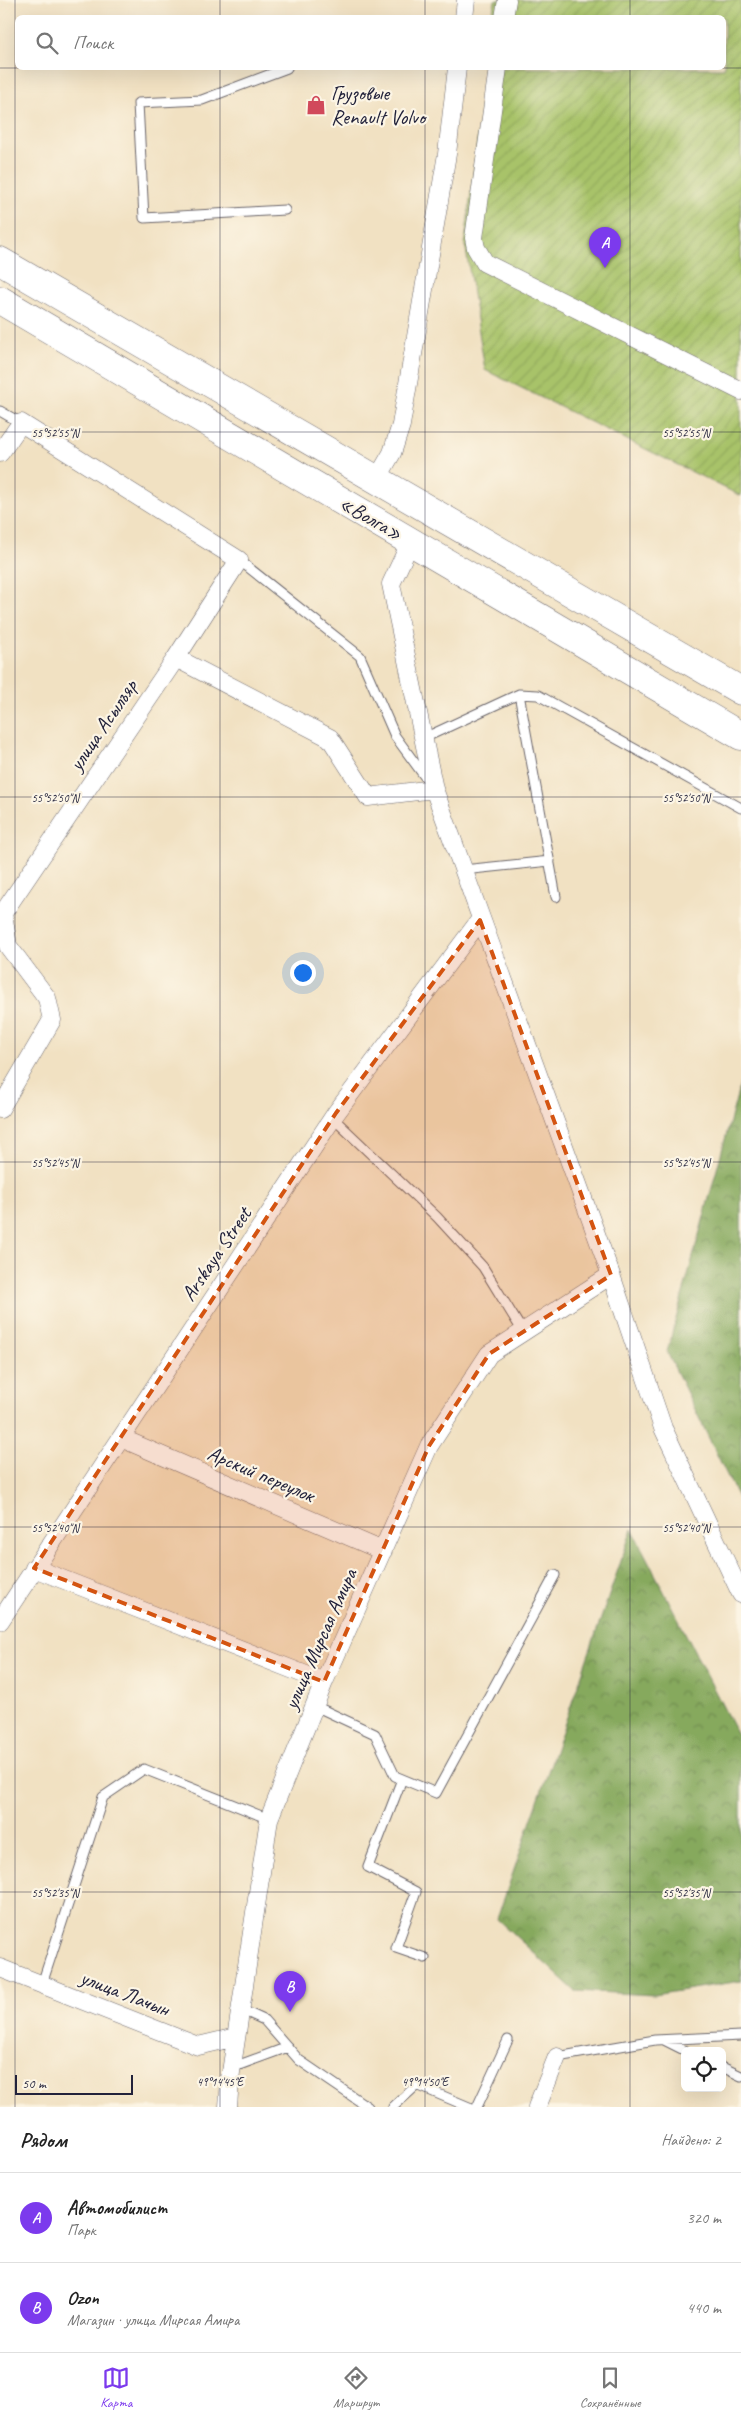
<!DOCTYPE html>
<html lang="ru">
<meta charset="utf-8">
<style>
:root{--surface:#fff;--page:#f6f6f6;--text:#222;--muted:#767676;--line:#e0e0e0;--accent:#7c3aed}
body{margin:0;font-family:Caveat,sans-serif;background:var(--page);color:var(--text)}
.controls{position:absolute;right:15px;bottom:15px;display:grid;overflow:hidden;border-radius:8px;box-shadow:0 5px 20px #0002}
.controls button{width:45px;height:45px;display:grid;place-items:center;padding:0;border:0;border-bottom:1px solid var(--line);background:var(--surface);color:var(--text);font:25px sans-serif}
.scale{position:absolute;left:15px;bottom:12px;width:118px;box-sizing:border-box;padding-left:5px;border:2px solid #22223b;border-top:0;font-size:14px;line-height:18px;white-space:nowrap;color:#22223b;-webkit-text-stroke:4px #fcf5e5;paint-order:stroke}
.you{position:absolute;left:302px;top:972px;width:18px;height:18px;margin:-12px;border:4px solid #fff;border-radius:50%;background:#1a73e8;box-shadow:0 0 0 8px #1a73e833}
.badge{display:grid;place-items:center;width:32px;height:32px;border-radius:50%;background:var(--accent);color:#fff;font-size:16px;font-weight:700}
.pin{position:absolute;translate:-50% -41px;filter:drop-shadow(0 1px 2px #0008)}
.pin::after{content:'';position:absolute;top:26px;width:18px;height:15px;background:inherit;clip-path:polygon(0 0,100% 0,50% 100%)}
.list{margin:0;padding:0;list-style:none}
h2{display:flex;justify-content:space-between;align-items:center;height:65px;margin:0;padding:0 20px;font-size:21px}
h2 small{font-size:16px;font-weight:400;color:var(--muted)}
.list li{display:grid;grid-template-columns:32px 1fr auto;gap:15px;align-items:center;box-sizing:border-box;height:90px;padding:0 20px;border-top:1px solid var(--line)}
.list b{display:block;font-size:19px;white-space:nowrap}
.list p{margin:0;font-size:16px;white-space:nowrap;color:var(--muted)}
.list em{font-size:16px;font-style:normal;color:var(--muted)}
.icon{flex:none;width:28px;height:28px;fill:none;stroke:currentColor;stroke-width:2;stroke-linecap:round;stroke-linejoin:round}
.map{position:relative;flex:none;width:741px;height:2107px;overflow:hidden}
.search{position:absolute;background:var(--surface);box-shadow:0 5px 20px #0002;left:15px;right:15px;top:15px;height:55px;display:flex;align-items:center;gap:12px;box-sizing:border-box;padding:0 18px;border-radius:8px;color:var(--muted);font-size:19px}
.sheet{height:245px;background:var(--surface)}
nav{display:flex;justify-content:space-around;align-items:center;box-sizing:border-box;height:70px;border-top:1px solid var(--line);background:var(--surface);font-size:14px;color:var(--muted)}
nav a{display:grid;justify-items:center;gap:2px}
nav .on{color:var(--accent)}
.map>svg:first-child{display:block}
.forest{fill:url(#forest-crowns);stroke:#54664c}
.garden{fill:url(#garden-furrows);stroke:#657252}
.lines{fill:none;stroke-linecap:round;stroke-linejoin:round}
.lane-casing{stroke:#6a656a;stroke-width:11}
.street-casing{stroke:#6a656a;stroke-width:19}
.highway-casing{stroke:#6a656a;stroke-width:29}
.lane{stroke:#fff;stroke-width:9}
.street{stroke:#fff;stroke-width:18}
.highway{stroke:#fff;stroke-width:28}
.marked{fill:#d45411;fill-opacity:0.2;stroke:#d45411;stroke-width:4;stroke-dasharray:10 6;stroke-linejoin:round}
.ticks{fill:none;stroke:#22223b;stroke-width:1;stroke-opacity:0.45}
.labels{text-anchor:middle;stroke-width:4.5;stroke-linejoin:round;paint-order:stroke}
.poi-label{font-size:21px;fill:#22223b;stroke:#fcf5e5;text-anchor:start}
.street-label{font-size:21px;fill:#22223b;stroke:#fcf5e5}
.ticks-label{font-size:12px;text-anchor:middle;fill:#22223b;stroke:#fcf5e5;stroke-width:4.5;stroke-linejoin:round;paint-order:stroke}
</style>
<div class="map">
<svg width="741" height="2107" viewBox="0 0 741 2107">
<defs>
<pattern id="forest-crowns" width="20" height="18" patternUnits="userSpaceOnUse" patternTransform="scale(1.25)"><rect width="20" height="18" fill="#86a95d"/><path d="M2 6a3 3 0 1 1 6 0M12 15a3 3 0 1 1 6 0" fill="none" stroke="#6d894e"/></pattern>
<pattern id="garden-furrows" width="10" height="10" patternUnits="userSpaceOnUse" patternTransform="scale(1.25)"><rect width="10" height="10" fill="#a8c369"/><path d="M-1 1l2-2M0 10L10 0M9 11l2-2" fill="none" stroke="#90a75c"/></pattern>
</defs>
<rect width="100%" height="100%" fill="#fcf5e5"/>
<filter id="ink" filterUnits="userSpaceOnUse"><feTurbulence type="fractalNoise" baseFrequency=".02" numOctaves="2"/><feDisplacementMap in="SourceGraphic" scale="10" xChannelSelector="R" yChannelSelector="G"/><feConvolveMatrix kernelMatrix="1 2 1 2 8 2 1 2 1" color-interpolation-filters="sRGB"/></filter>
<filter id="wash" filterUnits="userSpaceOnUse"><feTurbulence type="fractalNoise" baseFrequency=".0096" numOctaves="4" result="noise"/><feDisplacementMap in="SourceGraphic" scale="20" xChannelSelector="R" yChannelSelector="G"/><feGaussianBlur stdDeviation="1.12" result="paint"/><feColorMatrix in="noise" values="0 0 0 0 0 0 0 0 0 0 0 0 0 0 0 0 0 1.4 0 .05"/><feComposite in="paint" operator="in"/></filter>
<g filter="url(#wash)">
<rect width="100%" height="100%" fill="#f1e1c2"/>
<path class="forest" d="M741,1081V1504L667,1352Z
M632,1529L741,1742V1981L654,1995L575,1991L497,1919Z"/>
<path class="garden" d="M495,0H741V496L485,370L465,243L486,68H724V18L492,17Z"/>
</g>
<g filter="url(#ink)">
<g class="lines">
<defs>
<path id="lane" d="M285,210L144,218L138,103L202,100L287,68
M0,411L21,423
M239,560L360,656L395,736L428,781
M519,694L556,897
M424,738L519,694L538,695L741,808
M463,870L550,861
M333,1118L437,1217L483,1267L523,1332
M315,1706L375,1734L395,1776L436,1793L555,1575
M402,1779L368,1867L416,1892L396,1948L425,1958
M42,1984L103,1797L144,1769L269,1819
M240,2009L264,2020L299,2060L368,2107
M664,2040L686,2051
M557,2057L655,2040L741,2036
M722,2067L741,2076
M231,2068L288,2047
M393,2107L417,2085L469,2107
M477,2107L508,2040"/>
<path id="street" d="M464,18L466,0
M504,18L507,0
M498,68L474,238L476,248L485,263L741,391
M0,453L21,423L239,560L176,658
M377,479L392,453L401,425L447,154L457,68
M411,541L391,584L434,789L611,1275L663,1428L741,1594
M0,1109L52,1020L47,998L8,946L3,913L176,658L330,738L368,797L434,789
M121,1438L383,1551
M34,1568L324,1682
M0,1621L336,1113L480,920
M0,1968L198,2046L236,2037
M228,2107L230,2079L269,1819L324,1682L429,1446L489,1354L611,1275
M537,2107L557,2057"/>
<path id="highway" d="M0,261L741,691
M0,300L741,736"/>
</defs>
<use href="#lane" class="lane-casing"/>
<use href="#street" class="street-casing"/>
<use href="#highway" class="highway-casing"/>
<use href="#lane" class="lane"/>
<use href="#street" class="street"/>
<use href="#highway" class="highway"/>
</g>
</g>
<path class="marked" d="M480,920L611,1275L489,1354L429,1446L324,1682L34,1568L336,1113Z"/>
<path class="ticks" d="M15,0V2107M220,0V18M425,0V18M630,0V18M0,68H741M220,68V2107M425,68V2107M630,68V2107M0,432H741M0,797H741M0,1162H741M0,1527H741M0,1892H741"/>
<defs>
<symbol id="shop-bare" viewBox="-9 -9 18 18"><path d="M-5-2.5h2.3a2.7 3.5 0 0 1 5.4 0H5L5.5 6h-11ZM-1.5-2.5h3a1.5 2.3 0 0 0-3 0Z" fill="#d1495b" stroke="#fcf5e5" stroke-width="2.5" paint-order="stroke"/></symbol>
</defs>
<g fill-rule="evenodd">
<use href="#shop-bare" x="302" y="91" width="28" height="28"/>
</g>
<g class="labels">
<g class="poi-label">
<text x="331" y="100">Грузовые<tspan x="331" dy="24">Renault Volvo</tspan></text>
</g>
<g class="street-label">
<text transform="translate(371 518) rotate(30)" y="7">«Волга»</text>
<text transform="translate(103 725) rotate(-56)" y="7">улица Асылъяр</text>
<text transform="translate(216 1254) rotate(-56)" y="7">Arskaya Street</text>
<text transform="translate(261 1474) rotate(23)" y="7">Арский переулок</text>
<text transform="translate(320 1639) rotate(-66)" y="7">улица Мирсая Амира</text>
<text transform="translate(125 1993) rotate(21)" y="7">улица Лачын</text>
</g>
</g>
<g class="ticks-label">
<text x="55" y="437">55°52'55"N</text>
<text x="686" y="437">55°52'55"N</text>
<text x="55" y="802">55°52'50"N</text>
<text x="686" y="802">55°52'50"N</text>
<text x="55" y="1167">55°52'45"N</text>
<text x="686" y="1167">55°52'45"N</text>
<text x="55" y="1532">55°52'40"N</text>
<text x="686" y="1532">55°52'40"N</text>
<text x="55" y="1897">55°52'35"N</text>
<text x="686" y="1897">55°52'35"N</text>
<text x="220" y="2086">49°14'45"E</text>
<text x="425" y="2086">49°14'50"E</text>
</g>
</svg>
<div class="controls">
<button><svg class="icon" aria-label="locate" viewBox="0 0 24 24"><circle cx="12" cy="12" r="6"/><path d="M12 2v4M12 18v4M2 12h4M18 12h4"/></svg></button>
</div>
<div class="scale">50 m</div>
<div class="you"></div>
<div class="pin badge" style="left:605px;top:268px">A</div>
<div class="pin badge" style="left:290px;top:2012px">B</div>
<div class="search"><svg class="icon" aria-label="search" viewBox="0 0 24 24"><circle cx="10" cy="10" r="6"/><path d="M15 15l6 6"/></svg>Поиск</div>
</div>
<section class="sheet">
<h2>Рядом<small>Найдено: 2</small></h2>
<ul class="list">
<li><span class="badge">A</span><div><b>Автомобилист</b><p>Парк</p></div><em>320 m</em></li>
<li><span class="badge">B</span><div><b>Ozon</b><p>Магазин · улица Мирсая Амира</p></div><em>440 m</em></li>
</ul>
</section>
<nav>
<a class="on"><svg class="icon" aria-label="map" viewBox="0 0 24 24"><path d="M3 6l6-2 6 2 6-2v14l-6 2-6-2-6 2zM9 4v14M15 6v14"/></svg>Карта</a>
<a><svg class="icon" aria-label="directions" viewBox="0 0 24 24"><path d="M12 3l9 9-9 9-9-9zM9 14v-3h6M13 9l2 2-2 2"/></svg>Маршрут</a>
<a><svg class="icon" aria-label="saved" viewBox="0 0 24 24"><path d="M7 4h10v16l-5-4-5 4z"/></svg>Сохранённые</a>
</nav>
